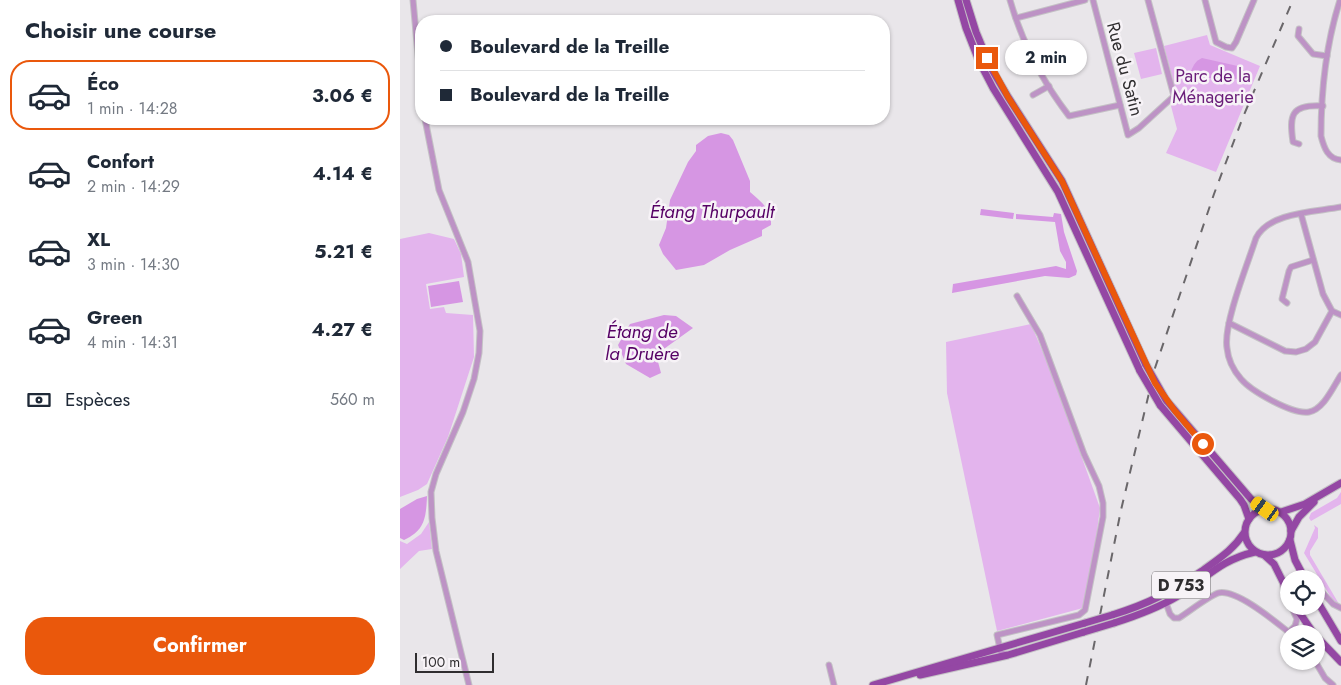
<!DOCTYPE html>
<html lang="fr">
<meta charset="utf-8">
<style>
body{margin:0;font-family:Jost,sans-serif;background:#f6f6f7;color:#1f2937;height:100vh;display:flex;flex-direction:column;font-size:19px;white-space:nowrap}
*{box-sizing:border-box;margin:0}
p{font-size:16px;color:#747a83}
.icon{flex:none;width:28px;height:28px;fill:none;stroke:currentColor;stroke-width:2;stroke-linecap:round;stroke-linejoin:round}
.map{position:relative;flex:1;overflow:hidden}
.drawer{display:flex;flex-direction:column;background:#fff;width:400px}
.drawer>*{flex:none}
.guide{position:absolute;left:15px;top:15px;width:475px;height:110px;border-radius:20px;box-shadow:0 1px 4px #0004;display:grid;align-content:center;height:110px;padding:0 25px;background:#fff}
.controls{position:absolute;left:880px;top:570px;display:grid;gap:10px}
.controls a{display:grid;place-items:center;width:45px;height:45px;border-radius:50%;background:#fff;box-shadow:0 1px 4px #0004;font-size:25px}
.scale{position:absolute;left:15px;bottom:12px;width:79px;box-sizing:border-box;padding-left:5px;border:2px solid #2f2d2f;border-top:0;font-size:14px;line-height:18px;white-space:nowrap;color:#2f2d2f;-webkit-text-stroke:4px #f7f3f7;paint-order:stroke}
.end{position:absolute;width:22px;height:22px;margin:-11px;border:6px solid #ea580c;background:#fff;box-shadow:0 0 0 2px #fff}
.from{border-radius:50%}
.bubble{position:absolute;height:35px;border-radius:18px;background:#fff;box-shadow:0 1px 4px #0004;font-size:16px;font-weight:700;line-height:35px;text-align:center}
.car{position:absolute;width:15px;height:30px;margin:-15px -8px;border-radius:6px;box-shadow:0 0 4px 1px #0007;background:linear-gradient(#f5c518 24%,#345 0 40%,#f5c518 0 76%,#345 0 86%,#f5c518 0)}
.guide b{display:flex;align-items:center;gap:18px;height:48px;font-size:19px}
.guide b+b{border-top:1px solid #e0e1e3}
.guide i{width:12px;height:12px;background:#1f2937}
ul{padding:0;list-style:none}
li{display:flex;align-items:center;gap:15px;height:70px;margin:0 10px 8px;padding:0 15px;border:2px solid transparent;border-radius:20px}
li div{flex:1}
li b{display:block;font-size:19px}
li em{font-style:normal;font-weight:700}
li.active{border-color:#ea580c}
li>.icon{width:45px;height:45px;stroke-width:1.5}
h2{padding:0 25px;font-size:22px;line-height:60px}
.pay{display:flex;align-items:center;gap:12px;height:55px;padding:0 25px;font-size:19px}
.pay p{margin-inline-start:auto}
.button{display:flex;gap:10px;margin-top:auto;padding:10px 25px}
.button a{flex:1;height:58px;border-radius:20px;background:#ea580c;color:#fff;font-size:20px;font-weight:700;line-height:58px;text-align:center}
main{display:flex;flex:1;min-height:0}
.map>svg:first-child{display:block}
</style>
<main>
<section class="drawer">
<h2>Choisir une course</h2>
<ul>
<li class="active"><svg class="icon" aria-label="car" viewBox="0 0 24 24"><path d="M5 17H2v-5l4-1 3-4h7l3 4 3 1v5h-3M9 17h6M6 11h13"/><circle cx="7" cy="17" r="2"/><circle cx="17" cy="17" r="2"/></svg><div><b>Éco</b><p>1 min · 14:28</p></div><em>3.06 €</em></li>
<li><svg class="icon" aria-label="car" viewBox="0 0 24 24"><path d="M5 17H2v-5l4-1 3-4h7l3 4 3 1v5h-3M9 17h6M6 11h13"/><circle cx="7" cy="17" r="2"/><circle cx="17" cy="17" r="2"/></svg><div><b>Confort</b><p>2 min · 14:29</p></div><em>4.14 €</em></li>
<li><svg class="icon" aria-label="car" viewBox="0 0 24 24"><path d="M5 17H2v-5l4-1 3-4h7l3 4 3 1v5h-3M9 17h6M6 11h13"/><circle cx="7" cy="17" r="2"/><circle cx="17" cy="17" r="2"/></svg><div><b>XL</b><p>3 min · 14:30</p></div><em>5.21 €</em></li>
<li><svg class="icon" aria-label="car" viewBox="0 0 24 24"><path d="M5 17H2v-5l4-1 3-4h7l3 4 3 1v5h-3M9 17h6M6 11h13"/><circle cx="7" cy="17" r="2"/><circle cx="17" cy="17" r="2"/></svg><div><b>Green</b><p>4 min · 14:31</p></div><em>4.27 €</em></li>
</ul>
<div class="pay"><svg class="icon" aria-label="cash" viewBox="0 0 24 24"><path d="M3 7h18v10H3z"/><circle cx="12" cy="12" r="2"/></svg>Espèces<p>560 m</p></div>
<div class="button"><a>Confirmer</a></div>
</section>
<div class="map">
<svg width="941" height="685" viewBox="0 0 941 685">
<rect width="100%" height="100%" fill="#e9e6ea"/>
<g fill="#e3b4ed">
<path d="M 807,35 L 810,45 L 860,66 L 816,172 L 766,153 L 777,129 L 771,106 L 778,99 L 764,46 Z"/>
<path d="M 756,48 L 762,74 L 741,79 L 734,53 Z"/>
<path d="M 29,233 L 54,239 L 61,254 L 64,277 L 26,284 L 30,309 L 44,307 L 46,313 L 73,315 L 74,357 L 48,437 L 27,484 L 18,490 L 0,497 L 0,239 Z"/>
<path d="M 631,324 L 650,369 L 700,508 L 695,547 L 683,608 L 597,631 L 547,393 L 546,342 Z"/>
<path d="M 941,492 L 941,504 L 911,521 L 909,518 L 911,513 L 937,498 Z"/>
<path d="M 29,522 L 32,549 L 19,551 L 0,569 L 0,541 L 7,544 L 21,534 Z"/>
<path d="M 914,525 L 918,528 L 918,538 L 910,551 L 910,555 L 939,604 L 935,604 L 904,553 L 915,528 Z"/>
</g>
<g fill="#d696e3">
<path d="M 802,58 L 842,67 L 844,71 L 840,79 L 810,78 L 793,75 L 791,71 C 794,64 796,61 802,58 Z"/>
<path d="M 321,133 L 329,135 L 333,140 L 350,181 L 350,192 C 361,202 372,209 371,225 L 362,230 L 362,236 L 330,250 L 304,265 L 276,270 L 263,254 L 259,245 L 266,228 L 270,200 L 288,162 L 296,151 L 296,145 L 308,136 Z"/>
<path d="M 581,209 L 614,213 L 613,219 L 580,215 Z"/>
<path d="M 654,213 L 661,214 L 664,232 L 677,271 L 676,275 L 669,278 L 645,276 L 552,293 L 553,284 L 656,266 L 666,269 L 666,262 L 660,251 L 655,222 L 616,219 L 616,214 L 653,217 Z"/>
<path d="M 59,281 L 63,302 L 31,307 L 28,286 Z"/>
<path d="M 264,315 L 276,316 L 293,328 L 261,351 L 257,358 L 261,373 L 250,378 L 226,364 L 218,345 L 230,324 Z"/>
<path d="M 27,496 C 26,518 25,530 4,540 L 0,538 L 0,509 L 17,499 Z"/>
</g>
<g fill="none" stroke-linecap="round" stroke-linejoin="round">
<g stroke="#c4c1c5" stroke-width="7">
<g id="minor">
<path d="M 13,0 L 21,88"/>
<path d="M 610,0 C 622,42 642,81 669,116 L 720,105"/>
<path d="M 693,0 L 728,135 L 739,128 L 774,96 L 748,0"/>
<path d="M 805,0 L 816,42 L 826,47 L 832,48 L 836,42 L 854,0"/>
<path d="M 940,0 C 926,44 921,90 921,136 C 924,148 928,159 941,160"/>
<path d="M 616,18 L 685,0"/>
<path d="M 899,29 L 898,36 L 913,54 L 927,56"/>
<path d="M 633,95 L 649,86"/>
<path d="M 25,119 L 39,190 L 68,262 L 80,331 L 79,353 L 74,379 L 63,412 L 36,474 L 31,492 L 32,518 L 36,551 L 69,685"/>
<path d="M 899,144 L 893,142 C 889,115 891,104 923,106"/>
<path d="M 941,207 C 915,212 869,212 856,238 C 848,263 823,324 827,348 C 828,359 834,371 841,379 C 851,391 893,415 909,412 C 924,409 933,387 941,375"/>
<path d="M 901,214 L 923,294 L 932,311 L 941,315"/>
<path d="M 887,303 L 882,299 L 889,271 L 891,267 L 913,260"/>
<path d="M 829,323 L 885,351 L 896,352 L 906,349 L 915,342 L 932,311"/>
<path d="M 883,586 L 884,594 L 889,603"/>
<path d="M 922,592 L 933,604 L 941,608"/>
<path d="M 766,603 L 770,614 L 774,618 L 779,618 C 790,611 806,598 818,593 C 836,588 877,623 891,634"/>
<path d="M 889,632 L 895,626 L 897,619 L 891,606"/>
<path d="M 608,655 L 601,653 L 597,635 L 679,615 L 685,610 L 703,517 L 703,503 L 699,486 L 684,454 L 640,335 L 617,296"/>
<path d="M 915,661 L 925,678 L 933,685"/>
<path d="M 429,665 L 434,685"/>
</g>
</g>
<g stroke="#c4c1c5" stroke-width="9">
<g id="major">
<path d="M 558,0 L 566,28 L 579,61 L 593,88 L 658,192 L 740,371"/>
<path d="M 566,0 L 576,32 L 591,68 L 608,97 L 662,181 L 746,365"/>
<path d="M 766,400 L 851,499 L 865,509"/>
<path d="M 760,405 L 840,499 L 844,505 L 849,519"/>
<circle cx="868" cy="532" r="23"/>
<path d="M 881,512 L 905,504 L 941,483"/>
<path d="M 891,531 L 899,517 L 914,502"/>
<path d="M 890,540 L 895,560 L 905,579"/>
<path d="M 864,555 L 874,564 L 889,594"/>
<path d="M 916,599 L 941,641"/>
<path d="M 895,606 L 914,634"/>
<path d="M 712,615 C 748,604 771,592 802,571 C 818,559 833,550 844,533"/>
<path d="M 714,623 C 736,616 758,608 778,596 C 807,578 820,560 855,552"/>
<path d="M 916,636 L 941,662"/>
<path d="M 520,675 L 608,655 L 684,632"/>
<path d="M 473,685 L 685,623"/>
</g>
</g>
<use href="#minor" stroke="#bd93c5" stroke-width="5"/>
<use href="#major" stroke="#9447a4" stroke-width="7"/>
<path stroke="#6a676a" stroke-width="2" stroke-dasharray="9 9" stroke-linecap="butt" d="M 686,685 L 721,510 L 755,368 L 814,194 L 843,117 L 893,0"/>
<g stroke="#c4c1c5" stroke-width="9" stroke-linecap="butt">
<g id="major-bridge">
<path d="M 746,365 L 766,400"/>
<path d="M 740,371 L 760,405"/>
<path d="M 685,623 L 712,615"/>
<path d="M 684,632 L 714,623"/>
</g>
</g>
<use href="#major-bridge" stroke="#9447a4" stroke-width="7"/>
</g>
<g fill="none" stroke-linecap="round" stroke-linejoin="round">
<path stroke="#ea580c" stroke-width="6" d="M 587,58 L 608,97 L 662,181 L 755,383 L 775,411 L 803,444"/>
</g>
<g text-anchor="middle" stroke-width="5" stroke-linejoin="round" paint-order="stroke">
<rect fill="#f7f3f7" stroke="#6b686b" stroke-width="1" x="752" y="571.5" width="58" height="27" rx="4"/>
<g font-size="16" font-weight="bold" fill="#2f2d2f">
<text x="781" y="591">D 753</text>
</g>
<g font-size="18" fill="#2f2d2f" stroke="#f7f3f7">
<text transform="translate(725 69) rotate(75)" y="6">Rue du Satin</text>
</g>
<g font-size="18" fill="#6a1d79" stroke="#f7f3f7">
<text x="813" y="82">Parc de la<tspan x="813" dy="21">Ménagerie</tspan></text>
</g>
<g font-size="19" font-style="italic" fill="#560065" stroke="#f7f3f7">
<text x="312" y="218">Étang Thurpault</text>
<text x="242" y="338">Étang de<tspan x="242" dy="22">la Druère</tspan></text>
</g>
</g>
</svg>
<div class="controls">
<a><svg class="icon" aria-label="locate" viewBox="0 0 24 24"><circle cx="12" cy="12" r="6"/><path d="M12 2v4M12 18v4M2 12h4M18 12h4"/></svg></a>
<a><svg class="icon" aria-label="layers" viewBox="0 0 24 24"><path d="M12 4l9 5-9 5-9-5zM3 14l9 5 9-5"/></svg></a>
</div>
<div class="scale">100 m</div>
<i class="end from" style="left:803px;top:444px"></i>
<i class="end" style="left:587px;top:58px"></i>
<div class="bubble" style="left:605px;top:40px;width:82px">2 min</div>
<i class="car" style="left:865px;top:509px;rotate:305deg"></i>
<div class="guide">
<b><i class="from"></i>Boulevard de la Treille</b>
<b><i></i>Boulevard de la Treille</b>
</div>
</div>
</main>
